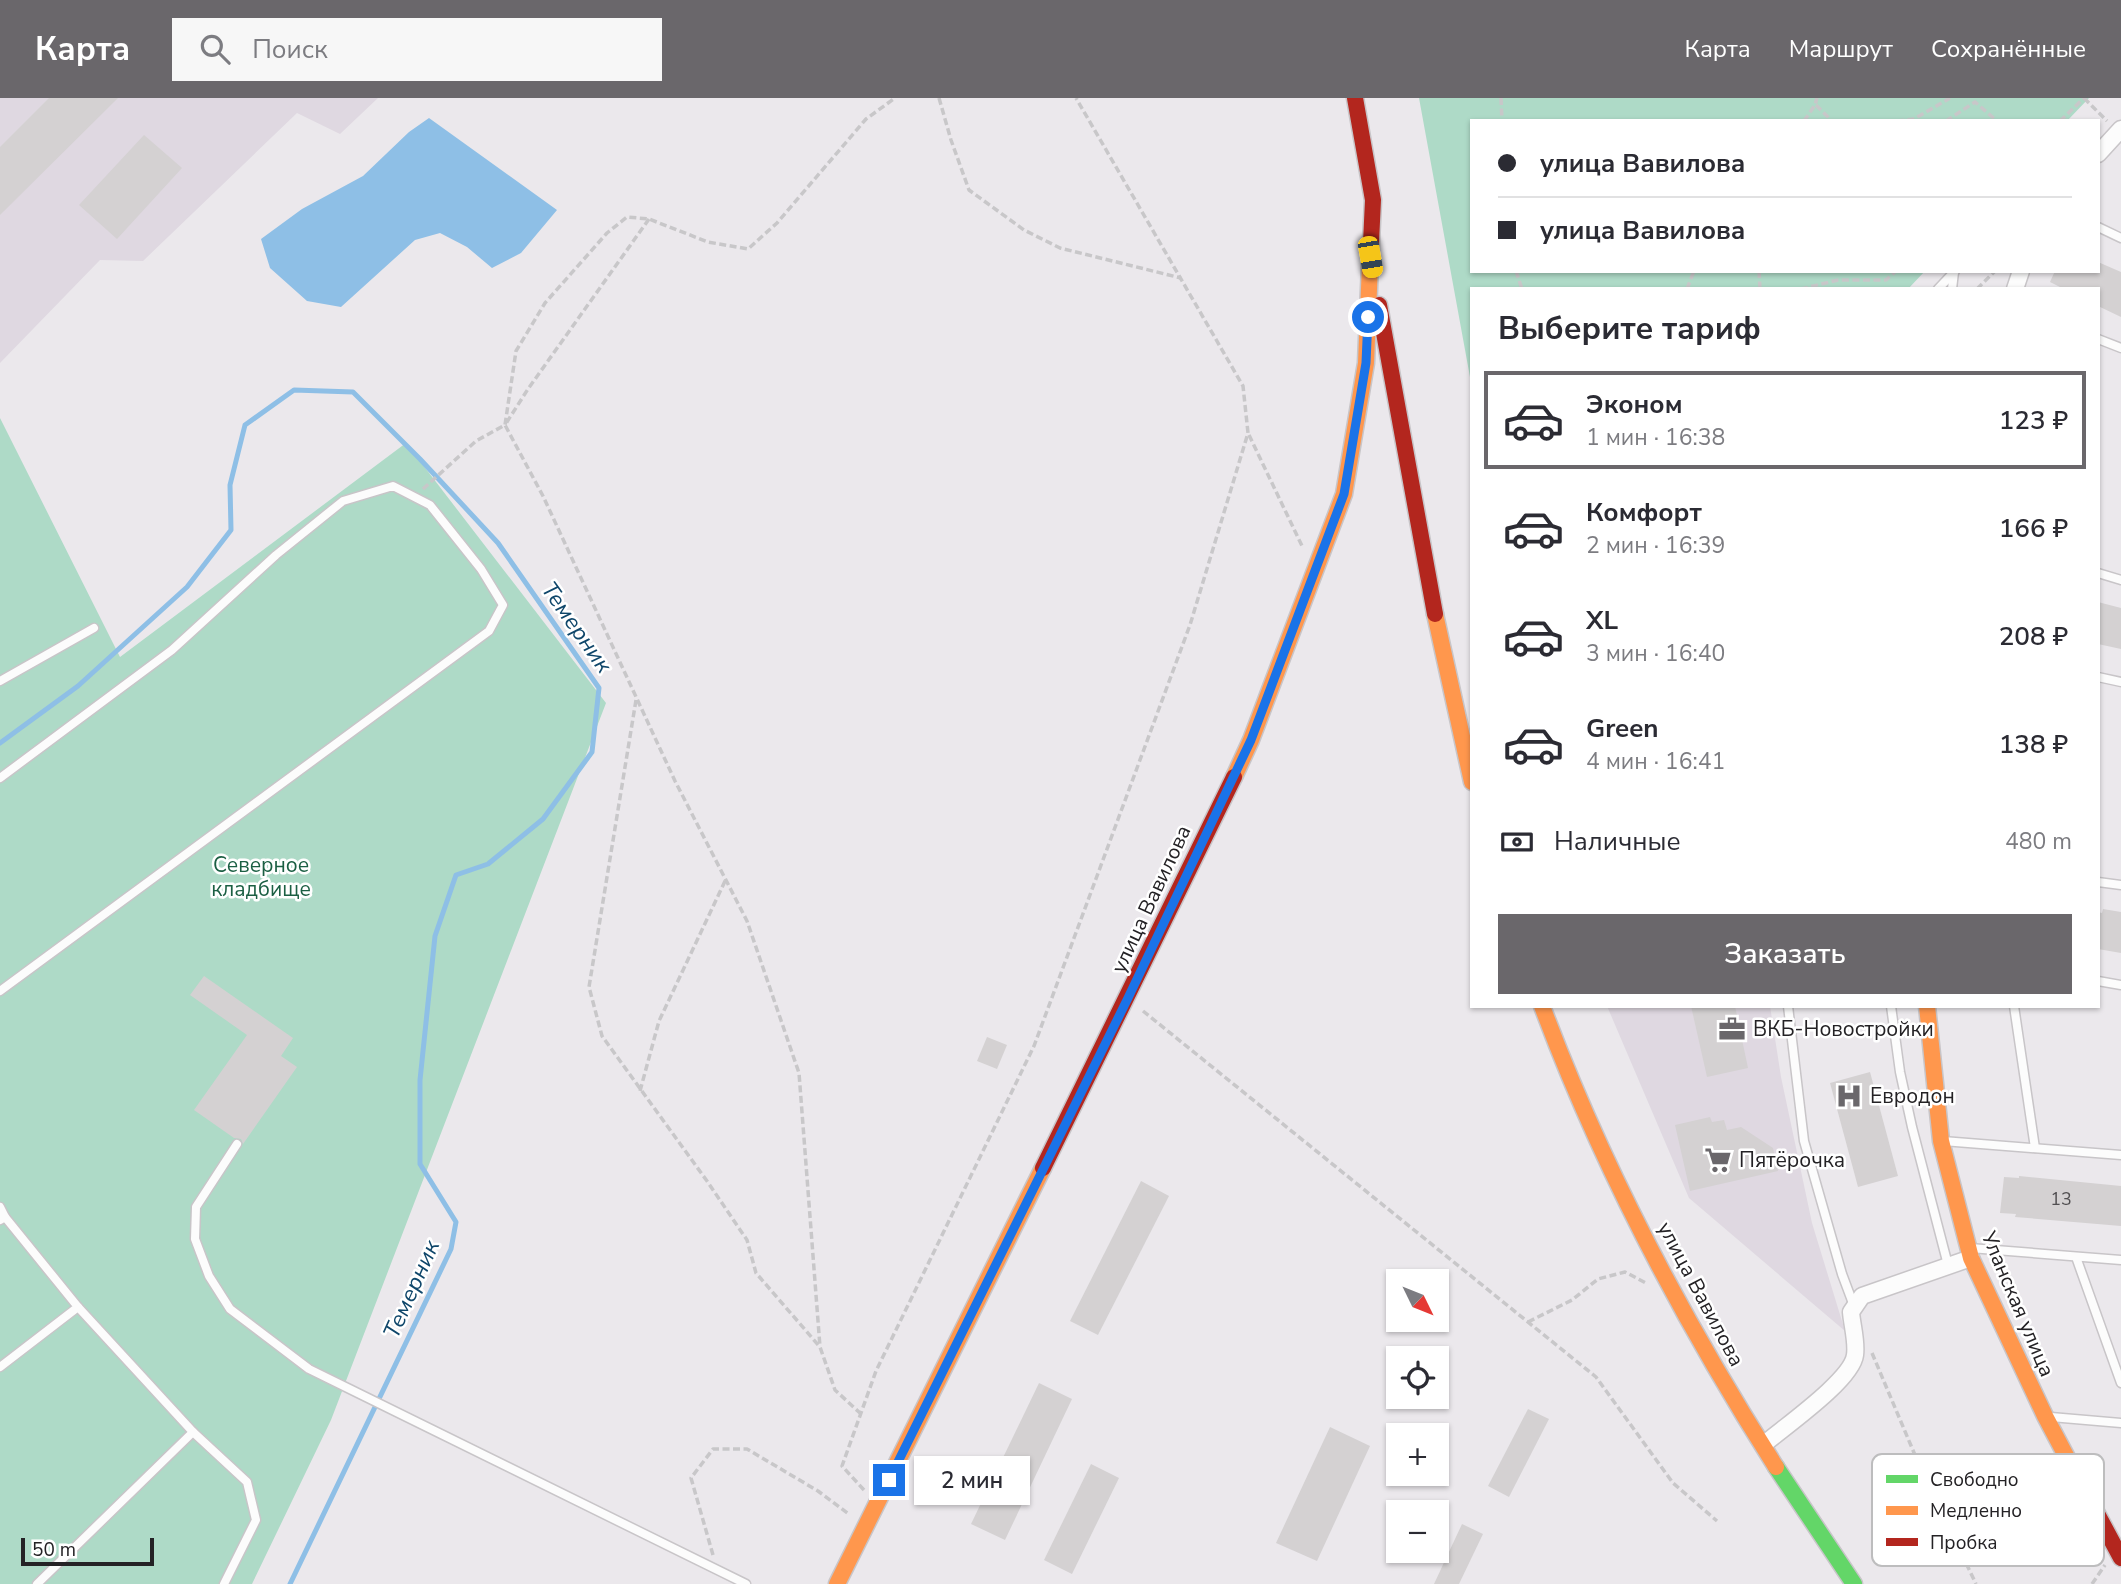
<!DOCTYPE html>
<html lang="ru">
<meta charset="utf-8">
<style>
body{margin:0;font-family:"Nunito Sans",sans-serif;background:#f7f7f7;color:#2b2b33;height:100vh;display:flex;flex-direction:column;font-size:26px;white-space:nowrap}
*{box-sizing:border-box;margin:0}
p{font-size:23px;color:#7c7c81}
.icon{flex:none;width:38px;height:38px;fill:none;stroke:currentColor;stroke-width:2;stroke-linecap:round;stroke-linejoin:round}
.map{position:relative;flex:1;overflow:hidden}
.panel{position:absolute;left:1470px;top:189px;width:630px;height:721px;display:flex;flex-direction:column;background:#fff;border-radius:0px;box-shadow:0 2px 5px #0004}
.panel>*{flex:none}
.hud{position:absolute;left:1470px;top:21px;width:630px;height:154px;border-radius:0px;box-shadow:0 2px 5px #0004;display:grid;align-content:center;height:154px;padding:0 28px;background:#fff}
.needle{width:46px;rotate:133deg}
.controls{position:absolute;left:1386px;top:1171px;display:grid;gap:14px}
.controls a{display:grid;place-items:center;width:63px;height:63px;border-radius:0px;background:#fff;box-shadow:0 2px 5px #0004;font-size:35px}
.scale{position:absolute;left:21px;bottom:18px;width:133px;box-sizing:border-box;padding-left:7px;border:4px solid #242225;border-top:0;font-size:19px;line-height:24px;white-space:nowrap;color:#242225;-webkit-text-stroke:5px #fff;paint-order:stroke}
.end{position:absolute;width:32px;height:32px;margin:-16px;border:9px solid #1a73e8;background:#fff;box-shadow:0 0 0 4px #fff}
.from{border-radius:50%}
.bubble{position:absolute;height:49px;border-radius:0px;background:#fff;box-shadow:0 2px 5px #0004;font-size:23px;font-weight:600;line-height:49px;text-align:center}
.car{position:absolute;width:21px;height:42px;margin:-21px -10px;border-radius:9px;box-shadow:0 0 5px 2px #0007;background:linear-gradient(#f5c518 24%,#345 0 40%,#f5c518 0 76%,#345 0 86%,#f5c518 0)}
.hud b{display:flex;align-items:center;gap:24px;height:66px;font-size:26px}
.hud b+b{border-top:2px solid #e1e1e2}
.hud i{width:18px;height:18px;background:#2b2b33}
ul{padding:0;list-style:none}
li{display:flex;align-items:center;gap:21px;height:98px;margin:0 14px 10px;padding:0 14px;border:4px solid transparent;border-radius:0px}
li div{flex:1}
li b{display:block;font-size:26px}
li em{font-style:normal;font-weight:600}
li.selected{border-color:#6a676b}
li>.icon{width:63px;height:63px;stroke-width:1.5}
h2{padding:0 28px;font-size:32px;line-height:84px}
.pay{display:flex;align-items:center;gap:18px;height:77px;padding:0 28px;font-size:26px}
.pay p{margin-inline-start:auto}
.primary-button{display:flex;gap:14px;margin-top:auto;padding:14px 28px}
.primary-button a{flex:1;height:80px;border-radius:0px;background:#6a676b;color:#fff;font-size:28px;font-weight:600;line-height:80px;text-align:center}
header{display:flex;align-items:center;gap:42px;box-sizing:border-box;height:98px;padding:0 35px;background:#6a676b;color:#fff}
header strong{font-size:33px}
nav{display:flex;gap:38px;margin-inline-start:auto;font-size:24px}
.search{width:490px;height:63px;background:#f7f7f7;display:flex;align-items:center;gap:18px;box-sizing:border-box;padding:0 24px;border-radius:0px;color:#7c7c81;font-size:26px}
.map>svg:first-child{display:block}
</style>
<header>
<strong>Карта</strong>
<div class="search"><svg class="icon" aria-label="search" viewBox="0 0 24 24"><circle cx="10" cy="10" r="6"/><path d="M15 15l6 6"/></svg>Поиск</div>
<nav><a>Карта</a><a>Маршрут</a><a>Сохранённые</a></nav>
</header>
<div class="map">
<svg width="2121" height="1486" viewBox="0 0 2121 1486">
<rect width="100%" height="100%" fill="#ebe8ec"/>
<g fill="#dfd8e1">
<path d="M 0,0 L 378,0 L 340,36 L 297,15 L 143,163 L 100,162 L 0,265 Z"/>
<path d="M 1607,908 L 1770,908 L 1781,979 L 1812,1125 L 1845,1233 L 1689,1100 Z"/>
</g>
<g fill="#aedac7">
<path d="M 1419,0 L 2089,0 L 2067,23 L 1472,23 L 1472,173 L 1925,173 L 1908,191 L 1472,191 L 1472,290 Z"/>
<path d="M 0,320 L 120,559 L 406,345 L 606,605 L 331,1322 L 252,1486 L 0,1486 Z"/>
</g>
<path fill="#8ebfe6" d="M 429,20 L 557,112 L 521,155 L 492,170 L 467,149 L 440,135 L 415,142 L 341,209 L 307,203 L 270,170 L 261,141 L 302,111 L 363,78 L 409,34 Z"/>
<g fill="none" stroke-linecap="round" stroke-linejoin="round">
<path stroke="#8ebfe6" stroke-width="5" d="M 0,645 L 78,588 L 187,489 L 231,432 L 230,387 L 245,327 L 294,292 L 353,294 L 420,361 L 498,445 L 599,590 L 592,654 L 543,721 L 488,766 L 456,777 L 435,838 L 420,982 L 420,1066 L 456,1124 L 451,1151 L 290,1486"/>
</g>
<g fill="#d4d1d2">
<path d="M 49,0 L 118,0 L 0,117 L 0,49 Z"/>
<path d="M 144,37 L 182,70 L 117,141 L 79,107 Z"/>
<path d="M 2098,164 L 2121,174 L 2121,219 L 2098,208 L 2098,191 L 2064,191 L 2050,184 L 2055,173 L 2098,173 Z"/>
<path d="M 2098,504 L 2121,510 L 2121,551 L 2098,546 Z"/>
<path d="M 2103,811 L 2121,814 L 2121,855 L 2098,851 L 2098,814 L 2102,815 Z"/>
<path d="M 204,878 L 293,940 L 281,958 L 297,969 L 243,1046 L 241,1041 L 234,1040 L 194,1012 L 247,937 L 190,897 Z"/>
<path d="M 1691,908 L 1735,908 L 1748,970 L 1707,979 Z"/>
<path d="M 987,939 L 1007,947 L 997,971 L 977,963 Z"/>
<path d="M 1870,974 L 1898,1078 L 1858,1089 L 1830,985 Z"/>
<path d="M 1710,1019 L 1712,1024 L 1724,1022 L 1727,1032 L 1741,1029 L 1773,1050 L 1778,1073 L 1690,1093 L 1675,1027 Z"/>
<path d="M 2019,1078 L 2121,1088 L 2121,1128 L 2015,1119 L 2016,1116 L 2000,1115 L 2004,1079 L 2019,1080 Z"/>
<path d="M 1141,1083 L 1169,1098 L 1098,1237 L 1070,1223 Z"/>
<path d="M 1039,1285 L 1072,1301 L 1005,1442 L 971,1426 Z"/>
<path d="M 1528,1311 L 1549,1321 L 1509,1399 L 1488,1388 Z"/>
<path d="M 1330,1329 L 1370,1348 L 1317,1463 L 1276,1445 Z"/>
<path d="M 1091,1366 L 1119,1380 L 1072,1476 L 1044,1462 Z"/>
<path d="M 1462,1426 L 1483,1436 L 1459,1486 L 1434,1486 Z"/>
</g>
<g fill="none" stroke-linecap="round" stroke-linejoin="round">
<g stroke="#c8c5c8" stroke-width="11">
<g id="lane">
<path d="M 2098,129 L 2121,140"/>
<path d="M 1938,191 L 1955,173"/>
<path d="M 1952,191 L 1954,174"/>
<path d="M 2098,241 L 2121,250"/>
<path d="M 2098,475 L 2121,482"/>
<path d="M 2098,579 L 2121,584"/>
<path d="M 0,583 L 94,530"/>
<path d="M 0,680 L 172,552 L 276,457 L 343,403 L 393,388 L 430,407 L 481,471 L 503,507 L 489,533 L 0,893"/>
<path d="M 2098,784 L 2121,787"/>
<path d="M 2098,883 L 2121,887"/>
<path d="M 1788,908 L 1804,1043 L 1842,1176 L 1854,1208"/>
<path d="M 1891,908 L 1900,974 L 1912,1029 L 1948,1167"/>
<path d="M 2014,908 L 2035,1050"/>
<path d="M 1943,1043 L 2121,1057"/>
<path d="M 237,1046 L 196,1109 L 195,1141 L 209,1178 L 230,1211 L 309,1271 L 746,1486"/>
<path d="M 0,1109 L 5,1119"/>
<path d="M 0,1122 L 5,1119 L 78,1209 L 0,1269"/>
<path d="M 1970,1150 L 2121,1162"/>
<path d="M 2076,1159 L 2121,1285"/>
<path d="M 2051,1319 L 2121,1325"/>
<path d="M 193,1334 L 247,1384 L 256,1422 L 224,1486"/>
<path d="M 37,1486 L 193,1334 L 78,1209"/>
</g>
</g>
<g stroke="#c8c5c8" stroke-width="19">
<g id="street">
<path d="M 2098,56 L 2121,31"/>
<path d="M 2015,191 L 2021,173"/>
<path d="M 1763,1347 C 1784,1329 1852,1282 1855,1257 C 1857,1244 1852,1227 1851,1214 L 1862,1198 L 1971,1160"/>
</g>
</g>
<g stroke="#c8c5c8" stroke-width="19">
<path id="fast" d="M 1776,1369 L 1854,1486"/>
</g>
<g stroke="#c8c5c8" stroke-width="19">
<g id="slow">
<path d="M 1435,516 L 1472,684"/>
<path d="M 1234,679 L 1251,642 L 1344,396 L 1366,265 L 1370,166"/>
<path d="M 1542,908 C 1602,1069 1684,1224 1776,1369"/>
<path d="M 1927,908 L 1941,1043 L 1971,1160 L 2045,1318 L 2073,1371"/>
<path d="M 837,1486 L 1043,1070"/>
</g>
</g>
<g stroke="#c8c5c8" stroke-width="19">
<g id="jam">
<path d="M 1355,0 L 1373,102 L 1370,166"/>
<path d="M 1379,207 L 1435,516"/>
<path d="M 1043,1070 L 1234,679"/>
<path d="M 2073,1371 L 2121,1460"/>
</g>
</g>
<g stroke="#c8c7c9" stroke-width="3.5" stroke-dasharray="7 3.5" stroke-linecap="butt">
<path d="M 939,0 L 951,42 L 969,92 L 1024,132 L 1060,150 L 1181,180"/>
<path d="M 1501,0 L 1502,23"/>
<path d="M 2084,0 L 2107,23"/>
<path d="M 1816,7 L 1832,23"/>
<path d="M 1804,23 L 1815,7 L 1817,0"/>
<path d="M 1897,23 L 1914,21 L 1950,0"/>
<path d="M 1946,23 L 1975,4 L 1997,23"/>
<path d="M 2060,23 L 2084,0"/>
<path d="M 649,121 L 528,291 L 505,327 L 543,398 L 675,683 L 747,823 L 799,975 L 820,1249"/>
<path d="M 1516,173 L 1522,191"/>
<path d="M 1759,173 L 1760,191"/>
<path d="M 1687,191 L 1694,173"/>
<path d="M 1801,191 L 1838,182 L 1886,182 L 1896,173"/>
<path d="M 1977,191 L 1995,173"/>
<path d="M 1249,337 L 1303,450"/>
<path d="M 423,391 L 476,343 L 505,327 L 516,253 L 545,205 L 607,135 L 627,119 L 649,121 L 708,144 L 748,151 L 777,125 L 866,21 L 895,0"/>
<path d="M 636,602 L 589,889 L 602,938 L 707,1083 L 747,1142 L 756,1175 L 820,1249 L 835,1292 L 860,1315"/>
<path d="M 1143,913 L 1596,1279 L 1673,1385 L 1717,1423"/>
<path d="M 640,993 L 659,923 L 726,781"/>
<path d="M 1528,1224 L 1572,1202 L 1598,1181 L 1625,1174 L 1646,1185"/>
<path d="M 1872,1255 L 1920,1369 L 1976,1486"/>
<path d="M 864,1392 L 842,1368 L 876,1273 L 1034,948 L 1190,527 L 1248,335 L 1243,288 L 1076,0"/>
<path d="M 713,1457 L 691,1380 L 713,1351 L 747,1351 L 818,1393 L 850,1417"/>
<path d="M 2092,1486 L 2105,1467"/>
</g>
<use href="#lane" stroke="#fcfcfc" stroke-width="8"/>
<use href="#street" stroke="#fcfcfc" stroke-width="16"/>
<use href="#fast" stroke="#63d668" stroke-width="16"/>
<use href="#slow" stroke="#ff974d" stroke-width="16"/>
<use href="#jam" stroke="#b3261e" stroke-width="16"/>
</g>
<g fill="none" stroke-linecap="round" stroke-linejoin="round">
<path stroke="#1a73e8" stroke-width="9" d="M 889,1382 L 1128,900 L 1251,642 L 1344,396 L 1366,265 L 1368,219"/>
</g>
<defs>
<g id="office-bare" transform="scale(2.1)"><path d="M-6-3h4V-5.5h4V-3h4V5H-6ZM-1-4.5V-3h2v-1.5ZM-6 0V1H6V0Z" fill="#6a676b" stroke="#fff" stroke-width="2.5" paint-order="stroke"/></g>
<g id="hospital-bare" transform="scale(2.1)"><path d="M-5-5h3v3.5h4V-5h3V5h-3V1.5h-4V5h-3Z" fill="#6a676b" stroke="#fff" stroke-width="2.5" paint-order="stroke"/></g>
<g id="supermarket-bare" transform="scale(2.1)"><path d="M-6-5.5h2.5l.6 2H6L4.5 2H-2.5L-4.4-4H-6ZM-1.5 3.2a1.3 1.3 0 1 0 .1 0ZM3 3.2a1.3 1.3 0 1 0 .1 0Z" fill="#6a676b" stroke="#fff" stroke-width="2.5" paint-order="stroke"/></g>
</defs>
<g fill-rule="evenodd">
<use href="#office-bare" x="1732" y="931"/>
<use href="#hospital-bare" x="1849" y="998"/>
<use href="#supermarket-bare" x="1718" y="1062"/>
</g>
<g text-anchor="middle" stroke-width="5" stroke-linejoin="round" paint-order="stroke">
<g font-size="18" fill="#514f51">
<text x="2061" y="1107">13</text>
</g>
<g font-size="21" fill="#1b5f43" stroke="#fff">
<text x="261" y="774">Северное<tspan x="261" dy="24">кладбище</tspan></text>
</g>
<g font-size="21" fill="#242225" stroke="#fff">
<text transform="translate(1151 801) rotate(-65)" y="7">улица Вавилова</text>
<text transform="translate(1701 1196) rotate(62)" y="7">улица Вавилова</text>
<text transform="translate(2018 1206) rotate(67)" y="7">Уланская улица</text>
</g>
<g font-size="21" fill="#242225" stroke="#fff" text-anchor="start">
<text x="1753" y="938">ВКБ-Новостройки</text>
<text x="1870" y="1005">Евродон</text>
<text x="1739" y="1069">Пятёрочка</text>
</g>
<g font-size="23" font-style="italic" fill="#0f466a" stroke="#fff">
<text transform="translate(577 529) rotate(55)" y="8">Темерник</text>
<text transform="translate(411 1191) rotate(-66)" y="8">Темерник</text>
</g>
</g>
<rect x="1872" y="1356" width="232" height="112" rx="10" fill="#fff" stroke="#bdbdbe" stroke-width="2"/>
<rect x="1886" y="1377" width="32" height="8" fill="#63d668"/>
<rect x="1886" y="1408" width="32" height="9" fill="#ff974d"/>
<rect x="1886" y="1440" width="32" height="8" fill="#b3261e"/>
<g font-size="19" fill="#242225">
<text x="1930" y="1388">Свободно</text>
<text x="1930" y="1419">Медленно</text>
<text x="1930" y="1451">Пробка</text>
</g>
</svg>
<div class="controls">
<a><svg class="needle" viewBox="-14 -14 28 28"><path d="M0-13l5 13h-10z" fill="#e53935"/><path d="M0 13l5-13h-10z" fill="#7c7c81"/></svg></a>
<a><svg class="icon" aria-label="locate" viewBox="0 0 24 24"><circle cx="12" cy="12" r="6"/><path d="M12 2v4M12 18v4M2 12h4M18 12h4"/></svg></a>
<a>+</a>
<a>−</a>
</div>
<div class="scale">50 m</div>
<i class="end from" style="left:1368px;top:219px"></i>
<i class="end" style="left:889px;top:1382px"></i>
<div class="bubble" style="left:914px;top:1358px;width:116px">2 мин</div>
<i class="car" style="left:1370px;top:159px;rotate:170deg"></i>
<div class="hud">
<b><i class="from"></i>улица Вавилова</b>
<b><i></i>улица Вавилова</b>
</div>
<section class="panel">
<h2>Выберите тариф</h2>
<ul>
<li class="selected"><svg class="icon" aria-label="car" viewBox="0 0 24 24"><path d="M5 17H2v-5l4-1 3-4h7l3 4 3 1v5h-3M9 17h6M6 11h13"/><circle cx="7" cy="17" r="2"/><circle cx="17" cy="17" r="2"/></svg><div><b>Эконом</b><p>1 мин · 16:38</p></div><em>123 ₽</em></li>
<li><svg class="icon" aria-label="car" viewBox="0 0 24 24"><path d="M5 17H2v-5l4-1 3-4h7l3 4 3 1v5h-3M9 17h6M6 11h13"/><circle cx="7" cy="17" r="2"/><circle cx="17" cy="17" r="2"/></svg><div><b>Комфорт</b><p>2 мин · 16:39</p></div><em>166 ₽</em></li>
<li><svg class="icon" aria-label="car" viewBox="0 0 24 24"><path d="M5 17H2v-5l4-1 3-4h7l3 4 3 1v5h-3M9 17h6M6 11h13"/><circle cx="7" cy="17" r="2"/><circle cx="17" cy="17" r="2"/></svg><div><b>XL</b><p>3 мин · 16:40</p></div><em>208 ₽</em></li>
<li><svg class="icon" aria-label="car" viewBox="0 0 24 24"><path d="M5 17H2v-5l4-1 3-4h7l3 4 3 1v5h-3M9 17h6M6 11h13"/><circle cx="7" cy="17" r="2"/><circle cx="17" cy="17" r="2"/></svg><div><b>Green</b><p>4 мин · 16:41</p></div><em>138 ₽</em></li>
</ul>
<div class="pay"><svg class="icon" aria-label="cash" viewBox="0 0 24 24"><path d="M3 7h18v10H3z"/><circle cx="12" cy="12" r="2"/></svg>Наличные<p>480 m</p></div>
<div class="primary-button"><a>Заказать</a></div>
</section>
</div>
